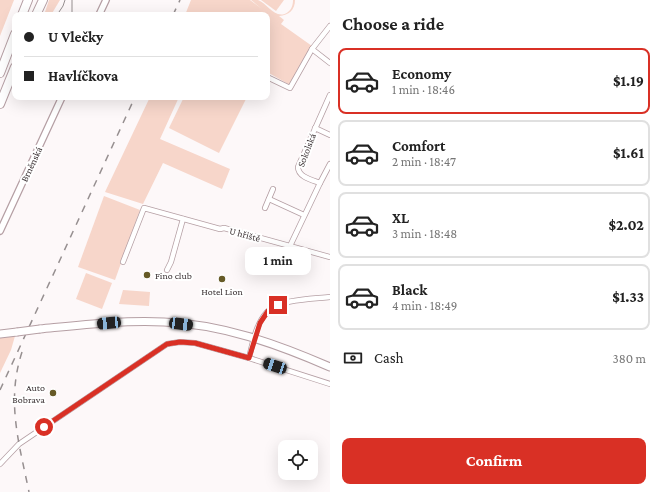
<!DOCTYPE html>
<meta charset="utf-8">
<style>
body{margin:0;font-family:"Crimson Pro",serif;background:#f6f6f6;color:#222;height:100vh;display:flex;flex-direction:column;font-size:15px;white-space:nowrap}
*{box-sizing:border-box;margin:0}
p{font-size:13px;color:#767676}
.icon{flex:none;width:22px;height:22px;fill:none;stroke:currentColor;stroke-width:2;stroke-linecap:round;stroke-linejoin:round}
.map{position:relative;flex:1;overflow:hidden}
.sheet{display:flex;flex-direction:column;background:#fff;width:328px}
.sheet>*{flex:none}
.guide{position:absolute;left:12px;top:12px;width:258px;height:88px;border-radius:8px;box-shadow:0 4px 16px #0002;display:grid;align-content:center;height:88px;padding:0 12px;background:#fff}
.buttons{position:absolute;left:278px;top:440px;display:grid;gap:8px}
.buttons a{display:grid;place-items:center;width:40px;height:40px;border-radius:8px;background:#fff;box-shadow:0 4px 16px #0002;font-size:20px}
.end{position:absolute;width:18px;height:18px;margin:-9px;border:5px solid #d93025;background:#fff;box-shadow:0 0 0 2px #fff}
.from{border-radius:50%}
.bubble{position:absolute;height:28px;border-radius:8px;background:#fff;box-shadow:0 4px 16px #0002;font-size:13px;font-weight:700;line-height:28px;text-align:center}
.car{position:absolute;width:12px;height:24px;margin:-12px -6px;border-radius:5px;box-shadow:0 0 3px 1px #0007;background:linear-gradient(#222 24%,#8ab4d8 0 40%,#222 0 76%,#8ab4d8 0 86%,#222 0)}
.guide b{display:flex;align-items:center;gap:14px;height:38px;font-size:15px}
.guide b+b{border-top:1px solid #e0e0e0}
.guide i{width:10px;height:10px;background:#222}
ul{padding:0;list-style:none}
li{display:flex;align-items:center;gap:12px;height:66px;margin:0 8px 6px;padding:0 4px;border:2px solid #e0e0e0;border-radius:8px}
li div{flex:1}
li b{display:block;font-size:15px}
li em{font-style:normal;font-weight:700}
li.active{border-color:#d93025}
li>.icon{width:36px;height:36px;stroke-width:1.5}
h2{padding:0 12px;font-size:18px;line-height:48px}
.pay{display:flex;align-items:center;gap:10px;height:44px;padding:0 12px;font-size:15px}
.pay p{margin-inline-start:auto}
.button{display:flex;gap:8px;margin-top:auto;padding:8px 12px}
.button a{flex:1;height:46px;border-radius:8px;background:#d93025;color:#fff;font-size:16px;font-weight:700;line-height:46px;text-align:center}
main{display:flex;flex:1;min-height:0}
.map>svg:first-child{display:block}
</style>
<main>
<div class="map">
<svg width="330" height="492" viewBox="0 0 330 492">
<rect width="100%" height="100%" fill="#fdf8f9"/>
<g fill="#f7d6ca">
<path d="M 0,0 L 14,0 L 0,36 Z"/>
<path d="M 49,0 L 60,0 L 51,15 L 44,15 Z"/>
<path d="M 191,0 L 250,0 L 262,9 L 251,0 C 253,0 256,0 258,0 C 268,4 276,21 288,12 C 292,9 293,4 293,0 L 295,0 C 295,10 289,15 279,16 L 284,20 L 281,24 L 312,46 L 290,85 L 267,72 L 267,15 L 185,15 Z"/>
<path d="M 261,0 L 284,0 L 276,11 Z"/>
<path d="M 150,97 L 179,97 L 160,139 L 230,169 L 222,189 L 163,163 L 143,204 L 105,192 Z"/>
<path d="M 184,97 L 247,97 L 219,153 L 169,128 Z"/>
<path d="M 104,196 L 140,210 L 115,280 L 78,267 Z"/>
<path d="M 86,273 L 112,283 L 102,309 L 76,299 Z"/>
<path d="M 123,290 L 150,292 L 149,306 L 119,304 Z"/>
<path d="M 15,336 L 11,350 L 0,373 L 0,338 Z"/>
</g>
<g fill="none" stroke-linecap="round" stroke-linejoin="round">
<g stroke="#b59fa4" stroke-width="6">
<g id="minor">
<path d="M 312,49 L 330,63"/>
<path d="M 267,77 L 290,88 L 312,49 L 330,26"/>
<path d="M 315,128 L 330,135"/>
<path d="M 320,183 L 330,164"/>
<path d="M 269,199 L 304,215"/>
<path d="M 265,208 L 273,189"/>
<path d="M 290,246 L 320,183 C 312,180 298,177 298,167 L 330,95"/>
<path d="M 123,262 L 144,208 L 220,229 L 224,228 L 330,257"/>
<path d="M 167,270 L 171,262 L 183,219"/>
<path d="M 249,358 C 253,342 256,324 267,312 C 279,299 313,299 330,297"/>
<path d="M 0,464 L 19,444 L 167,344 L 180,342 L 195,343 L 249,358 L 330,384"/>
</g>
</g>
<g stroke="#b59fa4" stroke-width="8">
<g id="tertiary">
<path d="M 99,15 L 106,0"/>
<path d="M 0,231 L 62,97"/>
</g>
</g>
<g stroke="#b59fa4" stroke-width="9">
<g id="secondary">
<path d="M 40,329 C 81,325 123,320 164,322 C 222,324 277,344 330,367"/>
<path d="M 0,334 L 17,332"/>
</g>
</g>
<g stroke="#b59fa4" stroke-width="10">
<g id="trunk">
<path d="M 22,15 L 28,0"/>
<path d="M 36,15 L 43,0"/>
<path d="M 0,73 L 15,34"/>
<path d="M 0,104 L 15,67"/>
</g>
</g>
<use href="#minor" stroke="#fff" stroke-width="4.5"/>
<use href="#tertiary" stroke="#fff" stroke-width="5.5"/>
<use href="#secondary" stroke="#fff" stroke-width="7"/>
<use href="#trunk" stroke="#fff" stroke-width="8"/>
<g stroke="#968f90" stroke-width="1">
<path d="M 72,0 L 72,15"/>
<path d="M 57,15 L 63,6 L 65,0"/>
</g>
<g stroke="#968f90" stroke-width="1.5" stroke-dasharray="7 7" stroke-linecap="butt">
<path d="M 173,15 L 180,0"/>
<path d="M 22,352 C 6,401 19,443 29,492"/>
<path d="M 0,390 L 135,97"/>
</g>
<g stroke="#b59fa4" stroke-width="9" stroke-linecap="butt">
<path id="secondary-bridge" d="M 17,332 L 40,329"/>
</g>
<use href="#secondary-bridge" stroke="#fff" stroke-width="7"/>
</g>
<g fill="none" stroke-linecap="round" stroke-linejoin="round">
<path stroke="#d93025" stroke-width="5" d="M 44,427 L 167,344 L 180,342 L 195,343 L 249,358 L 260,323 L 268,311 L 278,305"/>
</g>
<g fill="#665a27" stroke="#fff" stroke-width="1.5">
<circle cx="147" cy="275" r="4"/>
<circle cx="222" cy="279" r="4"/>
<circle cx="53" cy="393" r="4"/>
</g>
<g text-anchor="middle" stroke-width="4" stroke-linejoin="round" paint-order="stroke">
<g font-size="10" fill="#3b3234" stroke="#fff">
<text transform="translate(306 150) rotate(-69)" y="4">Sokolská</text>
<text transform="translate(31 164) rotate(-65)" y="4">Brněnská</text>
<text transform="translate(245 234) rotate(15)" y="4">U hřiště</text>
</g>
<g font-size="10" fill="#3b3234" stroke="#fff" text-anchor="start">
<text x="155" y="279">Fino club</text>
<text x="222" y="295" text-anchor="middle">Hotel Lion</text>
<text x="45" y="391" text-anchor="end">Auto<tspan x="45" dy="12">Bobrava</tspan></text>
</g>
</g>
</svg>
<div class="buttons">
<a><svg class="icon" aria-label="locate" viewBox="0 0 24 24"><circle cx="12" cy="12" r="6"/><path d="M12 2v4M12 18v4M2 12h4M18 12h4"/></svg></a>
</div>
<i class="end from" style="left:44px;top:427px"></i>
<i class="end" style="left:278px;top:305px"></i>
<div class="bubble" style="left:245px;top:247px;width:66px">1 min</div>
<i class="car" style="left:109px;top:323px;rotate:265deg"></i>
<i class="car" style="left:181px;top:324px;rotate:97deg"></i>
<i class="car" style="left:275px;top:366px;rotate:288deg"></i>
<div class="guide">
<b><i class="from"></i>U Vlečky</b>
<b><i></i>Havlíčkova</b>
</div>
</div>
<section class="sheet">
<h2>Choose a ride</h2>
<ul>
<li class="active"><svg class="icon" aria-label="car" viewBox="0 0 24 24"><path d="M5 17H2v-5l4-1 3-4h7l3 4 3 1v5h-3M9 17h6M6 11h13"/><circle cx="7" cy="17" r="2"/><circle cx="17" cy="17" r="2"/></svg><div><b>Economy</b><p>1 min · 18:46</p></div><em>$1.19</em></li>
<li><svg class="icon" aria-label="car" viewBox="0 0 24 24"><path d="M5 17H2v-5l4-1 3-4h7l3 4 3 1v5h-3M9 17h6M6 11h13"/><circle cx="7" cy="17" r="2"/><circle cx="17" cy="17" r="2"/></svg><div><b>Comfort</b><p>2 min · 18:47</p></div><em>$1.61</em></li>
<li><svg class="icon" aria-label="car" viewBox="0 0 24 24"><path d="M5 17H2v-5l4-1 3-4h7l3 4 3 1v5h-3M9 17h6M6 11h13"/><circle cx="7" cy="17" r="2"/><circle cx="17" cy="17" r="2"/></svg><div><b>XL</b><p>3 min · 18:48</p></div><em>$2.02</em></li>
<li><svg class="icon" aria-label="car" viewBox="0 0 24 24"><path d="M5 17H2v-5l4-1 3-4h7l3 4 3 1v5h-3M9 17h6M6 11h13"/><circle cx="7" cy="17" r="2"/><circle cx="17" cy="17" r="2"/></svg><div><b>Black</b><p>4 min · 18:49</p></div><em>$1.33</em></li>
</ul>
<div class="pay"><svg class="icon" aria-label="cash" viewBox="0 0 24 24"><path d="M3 7h18v10H3z"/><circle cx="12" cy="12" r="2"/></svg>Cash<p>380 m</p></div>
<div class="button"><a>Confirm</a></div>
</section>
</main>
